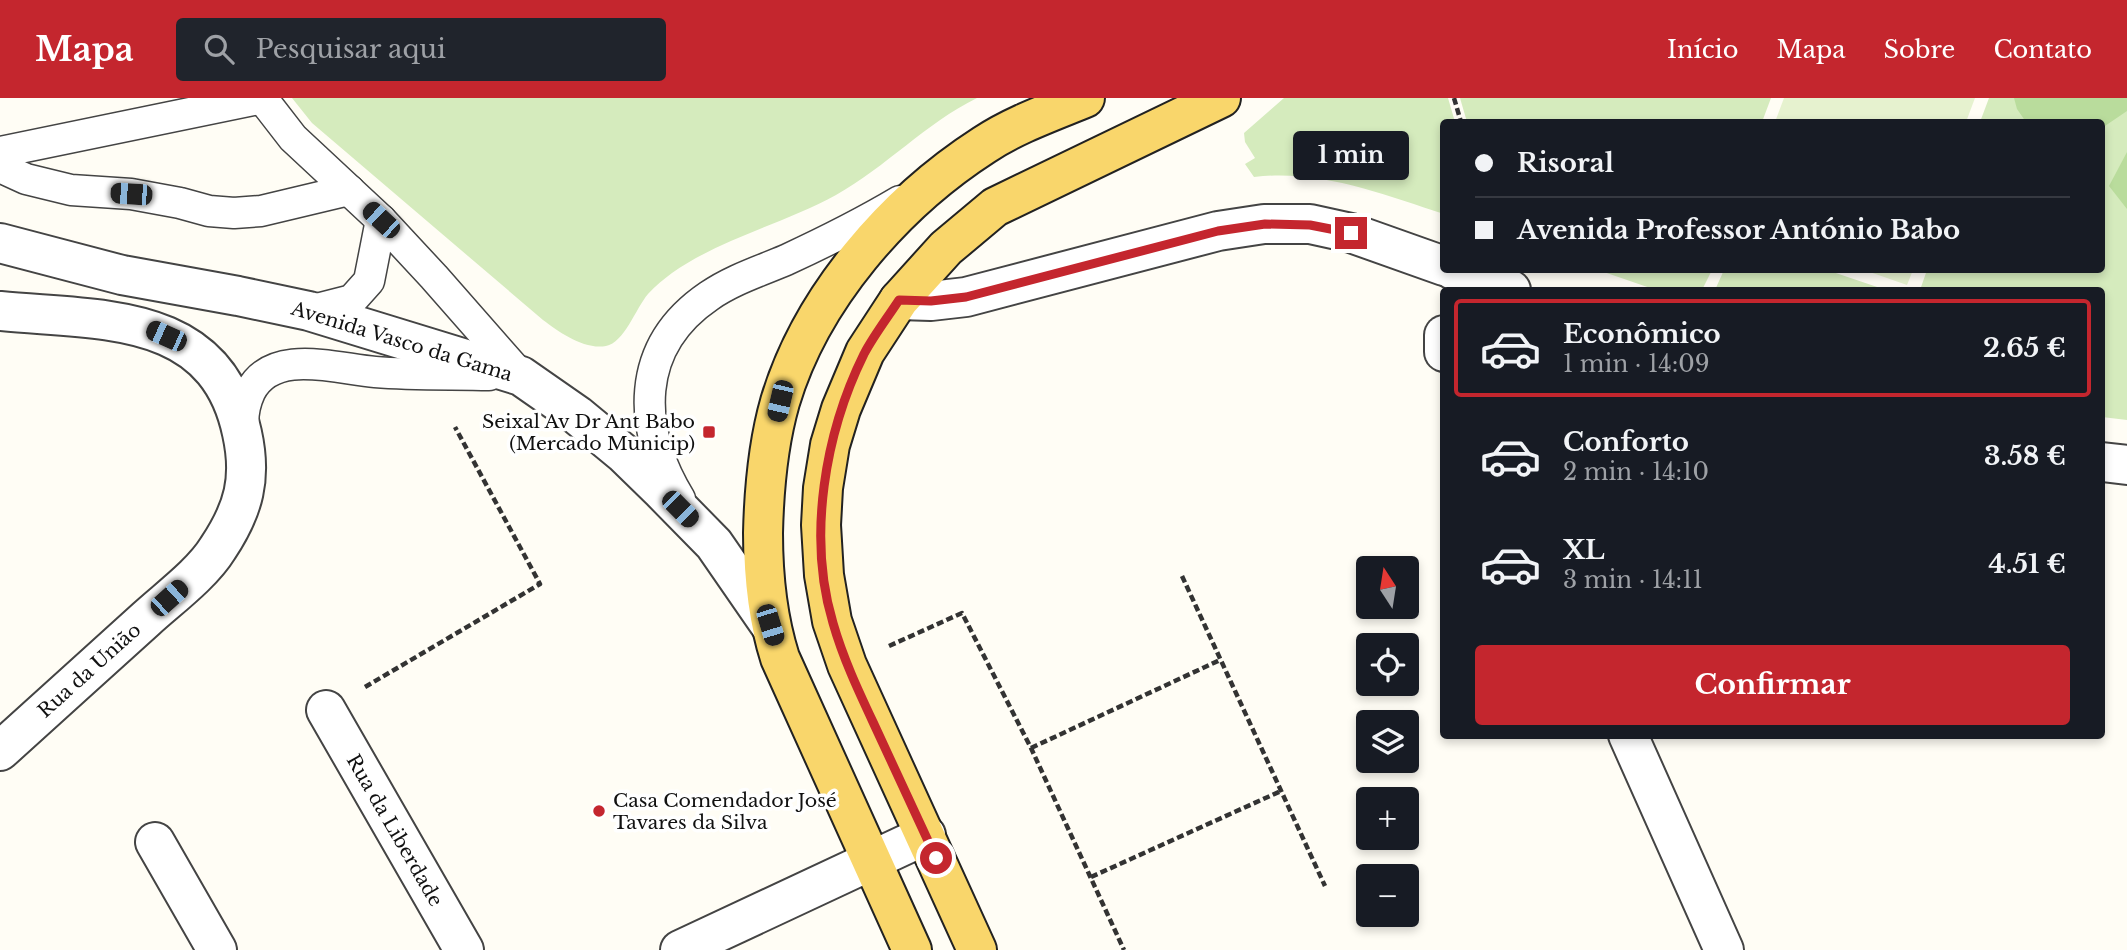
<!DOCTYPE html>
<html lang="pt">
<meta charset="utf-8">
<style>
body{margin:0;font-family:"Libre Baskerville",serif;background:#20242c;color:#f1f3f6;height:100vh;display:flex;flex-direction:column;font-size:26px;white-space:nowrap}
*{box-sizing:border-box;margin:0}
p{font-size:23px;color:#9ea1a6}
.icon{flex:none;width:38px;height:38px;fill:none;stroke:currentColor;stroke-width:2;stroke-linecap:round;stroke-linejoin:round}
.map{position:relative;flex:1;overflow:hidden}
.side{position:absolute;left:1440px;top:189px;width:665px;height:452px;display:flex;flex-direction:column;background:#171b24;border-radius:7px;box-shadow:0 4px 10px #0003}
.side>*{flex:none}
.hud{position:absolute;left:1440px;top:21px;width:665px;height:154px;border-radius:7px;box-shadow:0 4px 10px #0003;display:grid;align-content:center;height:154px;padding:0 35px;background:#171b24}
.needle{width:46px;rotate:348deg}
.tools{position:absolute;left:1356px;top:458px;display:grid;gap:14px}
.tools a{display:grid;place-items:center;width:63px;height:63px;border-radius:7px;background:#171b24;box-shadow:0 4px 10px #0003;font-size:35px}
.end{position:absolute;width:32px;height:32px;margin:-16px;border:9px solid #c4262e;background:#fff;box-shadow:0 0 0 4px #fff}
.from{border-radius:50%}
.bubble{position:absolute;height:49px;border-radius:7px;background:#171b24;box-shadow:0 4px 10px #0003;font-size:23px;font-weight:700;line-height:49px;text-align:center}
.car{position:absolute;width:21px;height:42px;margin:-21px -10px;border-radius:9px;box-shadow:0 0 5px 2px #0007;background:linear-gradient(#222 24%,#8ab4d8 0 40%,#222 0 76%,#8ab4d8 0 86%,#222 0)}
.hud b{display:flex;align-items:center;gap:24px;height:66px;font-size:26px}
.hud b+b{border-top:2px solid #363941}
.hud i{width:18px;height:18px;background:#f1f3f6}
ul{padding:12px 0 0;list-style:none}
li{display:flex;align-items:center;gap:21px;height:98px;margin:0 14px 10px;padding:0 21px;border:4px solid transparent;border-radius:7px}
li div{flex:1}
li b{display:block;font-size:26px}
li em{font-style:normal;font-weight:700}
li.on{border-color:#c4262e}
li>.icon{width:63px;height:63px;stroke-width:1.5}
.primary-button{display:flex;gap:14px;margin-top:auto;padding:14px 35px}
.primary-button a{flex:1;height:80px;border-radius:7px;background:#c4262e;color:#fff;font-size:28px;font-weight:700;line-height:80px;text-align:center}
header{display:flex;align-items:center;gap:42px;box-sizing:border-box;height:98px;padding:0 35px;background:#c4262e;color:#fff}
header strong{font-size:33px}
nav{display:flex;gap:38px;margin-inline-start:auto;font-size:24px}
.search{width:490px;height:63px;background:#20242c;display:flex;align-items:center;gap:18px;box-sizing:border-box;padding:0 24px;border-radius:7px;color:#9ea1a6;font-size:26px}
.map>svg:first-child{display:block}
</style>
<header>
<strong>Mapa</strong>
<div class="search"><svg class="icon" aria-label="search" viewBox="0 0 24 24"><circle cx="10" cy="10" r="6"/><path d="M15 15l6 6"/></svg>Pesquisar aqui</div>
<nav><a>Início</a><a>Mapa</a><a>Sobre</a><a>Contato</a></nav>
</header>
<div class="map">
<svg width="2127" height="852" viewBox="0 0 2127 852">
<rect width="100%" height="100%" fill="#fffdf5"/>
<g fill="#d5ebbd">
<path d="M 292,0 L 977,0 C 926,25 886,69 836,97 C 783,126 722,140 672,175 C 664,181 655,188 648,196 C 636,210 624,245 606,248 C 584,252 559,234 543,222 L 312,25 Z"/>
<path d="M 1284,0 L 1448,0 L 1455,24 L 1444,24 L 1444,116 C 1383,96 1319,71 1254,79 L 1245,66 L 1255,60 L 1245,44 L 1244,35 Z"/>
<path d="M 1460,0 L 1771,0 L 1762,24 L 1467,24 Z"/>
<path d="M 1989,0 L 2127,0 L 2127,322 L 2102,319 L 2102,192 L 1920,192 L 1927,172 L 2102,172 L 2102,24 L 1980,24 Z"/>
<path d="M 1598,172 L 1712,172 L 1702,192 L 1656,192 Z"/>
<path d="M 1724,172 L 1827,172 L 1886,192 L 1715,192 Z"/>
</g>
<g fill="#b9dc9c">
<path d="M 2014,0 L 2127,0 L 2127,13 L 2102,30 L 2102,24 L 2026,24 L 2017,11 Z"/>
<path d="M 2127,54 L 2127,111 L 2109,88 Z"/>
</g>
<g fill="#e6f2cf">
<path d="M 1784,0 L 1975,0 L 1966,24 L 1775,24 Z"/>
<path d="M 1864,172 L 1913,172 L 1907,187 Z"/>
</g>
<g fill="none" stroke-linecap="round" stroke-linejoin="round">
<g stroke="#444" stroke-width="33">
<g id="service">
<path d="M 262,0 L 293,40 L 381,122 L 434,179 L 521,278"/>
<path d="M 0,54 L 263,0"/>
<path d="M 0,69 L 26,81 L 71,92 L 131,96 L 180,105 L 209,113 L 234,115 L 261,113 L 349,92"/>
<path d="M 309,213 L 352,202 L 369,183 L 381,122"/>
<path d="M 244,336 C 242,322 244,307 250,294 C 272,249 337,271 375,274 C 413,277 451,276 489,277"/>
<path d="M 680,401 C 637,330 634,249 709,198 C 732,182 760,173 786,162 C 825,144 863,125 900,103"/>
</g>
</g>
<g stroke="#444" stroke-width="42">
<g id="minor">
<path d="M 0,145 L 122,177 L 238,198 L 309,213 L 521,278 L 577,317 L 623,355 L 662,393 L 714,446 L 770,527"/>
<path d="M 1453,172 L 1511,192"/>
<path d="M 899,202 L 931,203 L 966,199 L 1218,133 L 1264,126 L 1310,126 L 1351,135 L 1444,168"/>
<path d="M 0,213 C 100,223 216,212 242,335 C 252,380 244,411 218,450 C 202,476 169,500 146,521 C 97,565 49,609 0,653"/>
<path d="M 1444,237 L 1444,254"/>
<path d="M 2102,364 L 2127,367"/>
<path d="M 326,612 L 464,852"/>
<path d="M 1628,637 L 1724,852"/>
<path d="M 155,744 L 217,852"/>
<path d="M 680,852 L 926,737"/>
</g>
</g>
<g stroke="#222" stroke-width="42">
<g id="primary">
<path d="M 912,852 L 780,560 C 767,519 763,478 763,435 C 764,391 768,346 780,304 C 811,200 894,105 984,47 C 1014,27 1051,14 1085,0"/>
<path d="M 977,852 L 847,567 L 832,523 L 824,477 L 821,427 L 823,390 L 830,347 L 841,311 L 865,254 L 899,202 L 946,150 L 995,109 L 1221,0"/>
</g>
</g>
<g stroke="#333" stroke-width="4.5" stroke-dasharray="7 3.5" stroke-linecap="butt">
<path d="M 1454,0 L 1461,24"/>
<path d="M 1182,478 L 1325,788"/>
<path d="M 889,548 L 962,515 L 1031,650 L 1124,852"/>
<path d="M 365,589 L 540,486 L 455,329"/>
<path d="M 1031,650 L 1220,562"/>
<path d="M 1091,779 L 1281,693"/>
</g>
<use href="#service" stroke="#fff" stroke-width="30"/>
<use href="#minor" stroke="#fff" stroke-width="38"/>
<use href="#primary" stroke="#f9d66b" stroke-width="38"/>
</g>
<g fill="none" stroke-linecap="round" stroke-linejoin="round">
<path stroke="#c4262e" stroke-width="9" d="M 936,760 C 915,714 894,669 873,624 C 858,592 843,560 833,525 C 807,439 825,335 864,256 C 874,237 888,219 899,202 L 931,203 L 966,199 L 1218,133 L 1265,126 L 1310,127 L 1351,135"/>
</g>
<g fill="#c4262e" stroke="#fff" stroke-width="2.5">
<rect x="702" y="327" width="14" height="14" rx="3.5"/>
<circle cx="599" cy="713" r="7"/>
</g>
<g text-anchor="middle" stroke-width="7" stroke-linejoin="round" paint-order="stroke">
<g font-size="19" fill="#111" stroke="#fff">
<text transform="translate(402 243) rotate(17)" y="7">Avenida Vasco da Gama</text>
<text transform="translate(89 572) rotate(-42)" y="7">Rua da União</text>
<text transform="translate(395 732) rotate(60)" y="7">Rua da Liberdade</text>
</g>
<g font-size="19" fill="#111" stroke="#fff" text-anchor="end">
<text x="695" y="330">Seixal Av Dr Ant Babo<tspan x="695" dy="22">(Mercado Municip)</tspan></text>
<text x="613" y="709" text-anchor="start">Casa Comendador José<tspan x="613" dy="22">Tavares da Silva</tspan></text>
</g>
</g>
</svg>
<div class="tools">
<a><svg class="needle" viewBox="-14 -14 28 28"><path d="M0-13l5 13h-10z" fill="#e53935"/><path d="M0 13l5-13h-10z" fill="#9ea1a6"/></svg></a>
<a><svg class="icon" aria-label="locate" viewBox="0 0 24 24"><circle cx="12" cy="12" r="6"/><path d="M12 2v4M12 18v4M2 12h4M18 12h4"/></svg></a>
<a><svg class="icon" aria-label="layers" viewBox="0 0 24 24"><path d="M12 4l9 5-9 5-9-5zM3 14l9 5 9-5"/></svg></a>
<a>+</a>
<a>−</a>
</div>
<i class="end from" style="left:936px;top:760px"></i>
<i class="end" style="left:1351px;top:135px"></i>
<div class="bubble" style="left:1293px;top:33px;width:116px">1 min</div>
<i class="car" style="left:131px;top:96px;rotate:274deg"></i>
<i class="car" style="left:381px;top:122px;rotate:313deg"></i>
<i class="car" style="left:166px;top:238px;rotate:294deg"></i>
<i class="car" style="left:780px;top:303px;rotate:193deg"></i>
<i class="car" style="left:680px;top:411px;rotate:135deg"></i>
<i class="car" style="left:169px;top:500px;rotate:48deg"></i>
<i class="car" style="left:770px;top:527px;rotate:163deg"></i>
<div class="hud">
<b><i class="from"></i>Risoral</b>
<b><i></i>Avenida Professor António Babo</b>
</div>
<section class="side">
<ul>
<li class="on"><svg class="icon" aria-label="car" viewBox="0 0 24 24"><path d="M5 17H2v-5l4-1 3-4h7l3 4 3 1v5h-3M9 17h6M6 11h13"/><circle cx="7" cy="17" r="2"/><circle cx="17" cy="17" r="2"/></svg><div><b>Econômico</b><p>1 min · 14:09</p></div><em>2.65 €</em></li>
<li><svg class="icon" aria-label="car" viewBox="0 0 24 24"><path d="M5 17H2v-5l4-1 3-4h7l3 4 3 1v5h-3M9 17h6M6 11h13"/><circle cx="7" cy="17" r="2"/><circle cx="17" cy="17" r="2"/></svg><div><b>Conforto</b><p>2 min · 14:10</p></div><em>3.58 €</em></li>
<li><svg class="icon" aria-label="car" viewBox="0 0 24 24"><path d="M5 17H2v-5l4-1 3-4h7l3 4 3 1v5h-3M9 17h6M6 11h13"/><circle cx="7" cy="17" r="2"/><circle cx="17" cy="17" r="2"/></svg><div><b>XL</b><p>3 min · 14:11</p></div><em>4.51 €</em></li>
</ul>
<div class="primary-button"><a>Confirmar</a></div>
</section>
</div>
